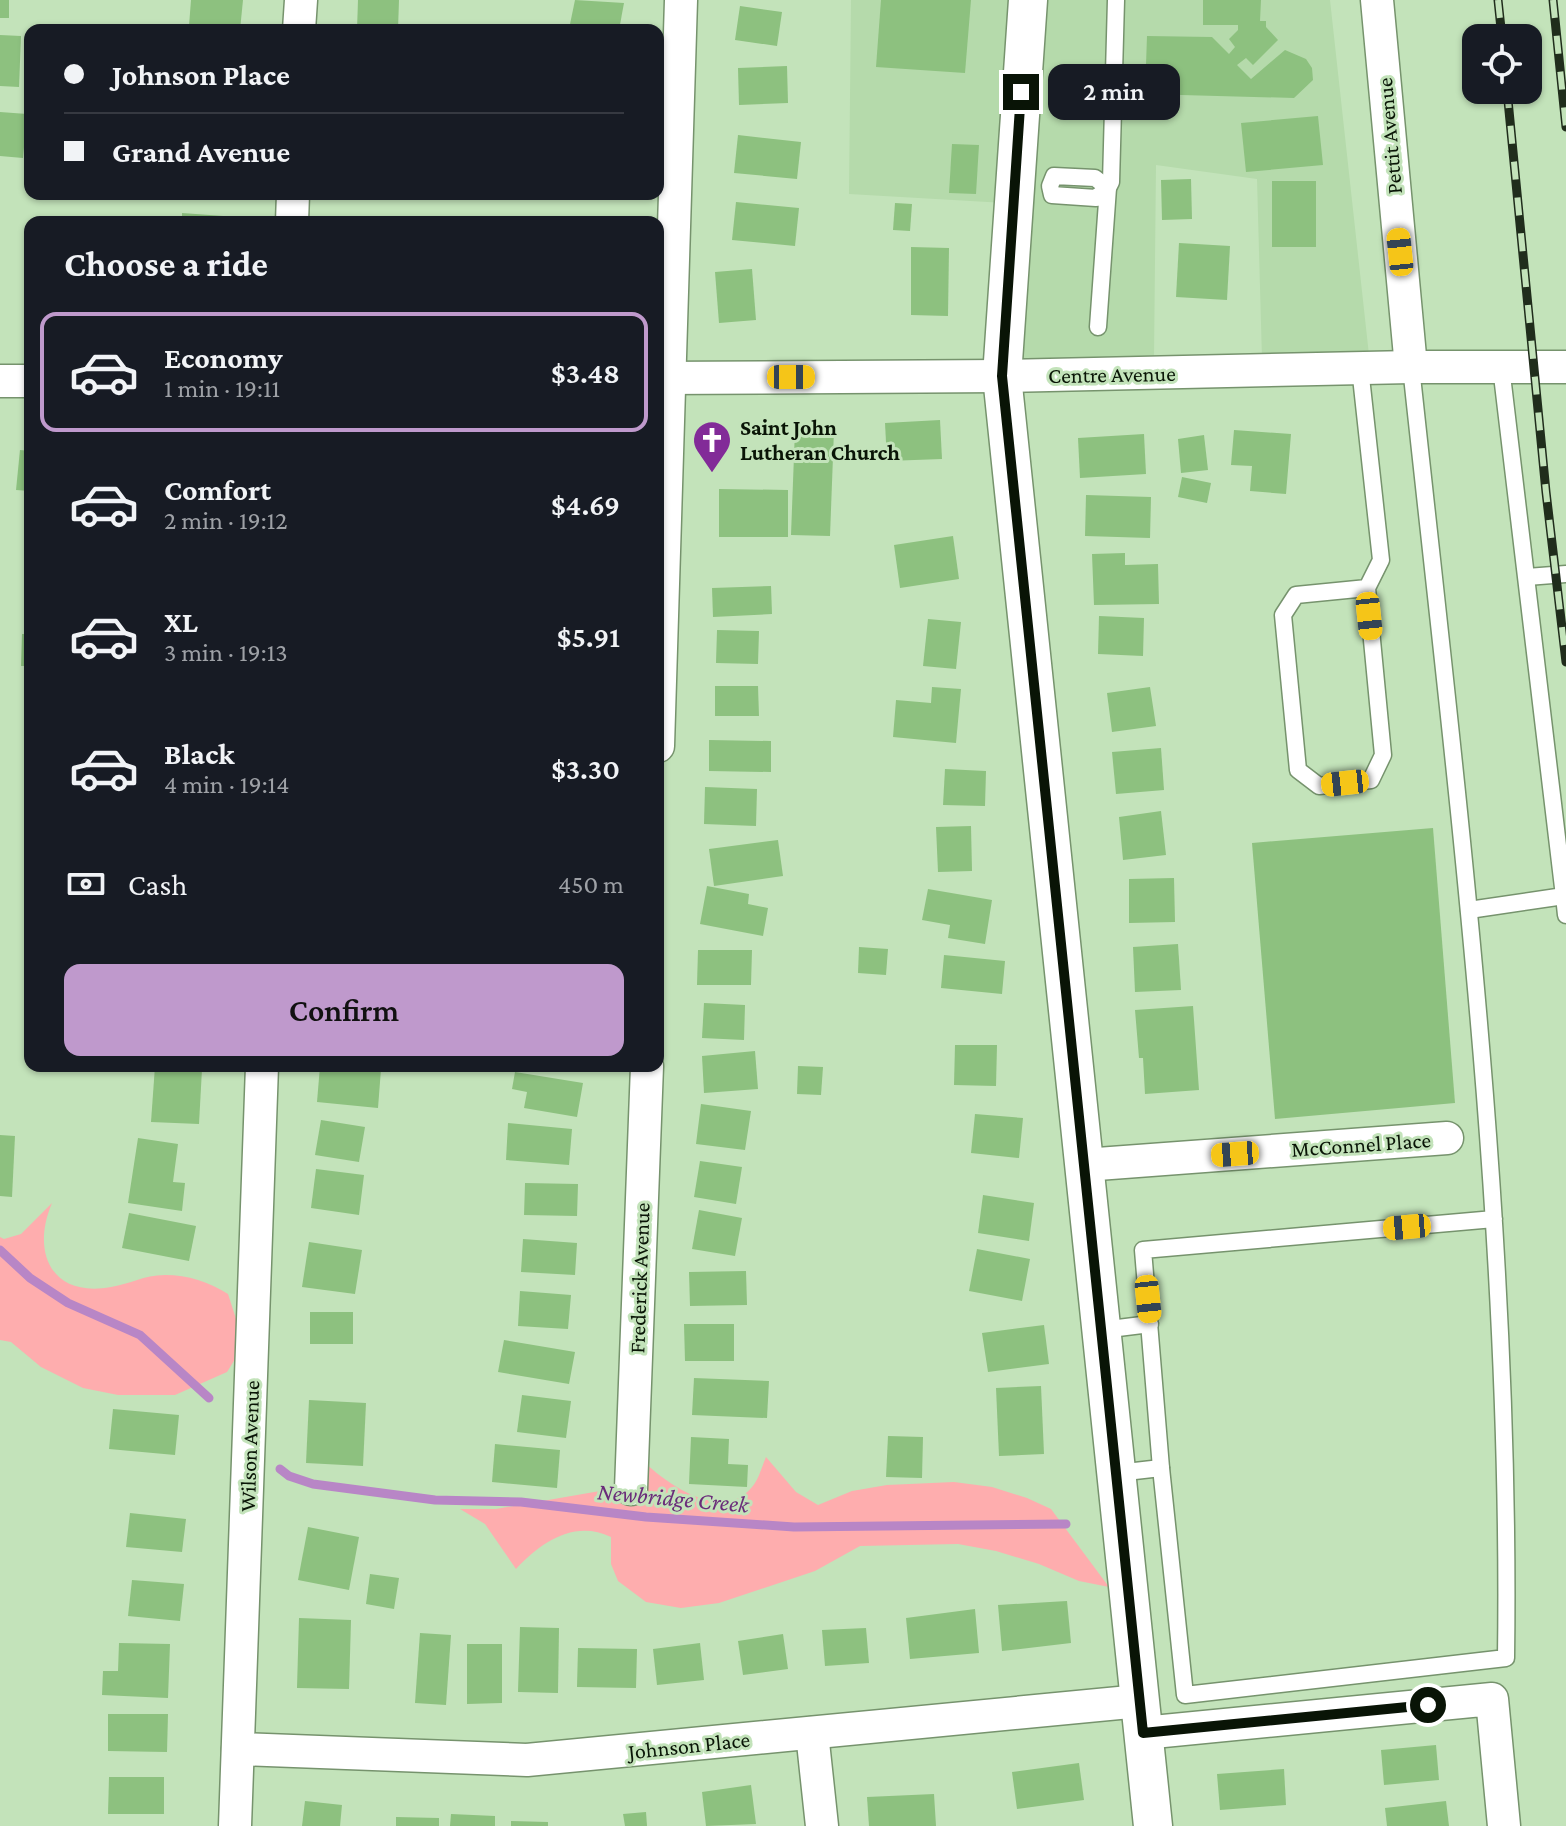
<!DOCTYPE html>
<meta charset="utf-8">
<style>
body{margin:0;font-family:"Crimson Pro",serif;background:#242831;color:#f1f3f6;height:100vh;display:flex;flex-direction:column;font-size:30px;white-space:nowrap}
*{box-sizing:border-box;margin:0}
p{font-size:26px;color:#9ea1a6}
.icon{flex:none;width:44px;height:44px;fill:none;stroke:currentColor;stroke-width:2;stroke-linecap:round;stroke-linejoin:round}
.map{position:relative;flex:1;overflow:hidden}
.details{position:absolute;left:24px;top:216px;width:640px;height:856px;display:flex;flex-direction:column;background:#171b24;border-radius:16px;box-shadow:0 2px 6px #0004}
.details>*{flex:none}
.banner{position:absolute;left:24px;top:24px;width:640px;height:176px;border-radius:16px;box-shadow:0 2px 6px #0004;display:grid;align-content:center;height:176px;padding:0 40px;background:#171b24}
.tools{position:absolute;left:1462px;top:24px;display:grid;gap:16px}
.tools a{display:grid;place-items:center;width:80px;height:80px;border-radius:16px;background:#171b24;box-shadow:0 2px 6px #0004;font-size:40px}
.end{position:absolute;width:36px;height:36px;margin:-18px;border:10px solid #091406;background:#fff;box-shadow:0 0 0 4px #fff}
.from{border-radius:50%}
.bubble{position:absolute;height:56px;border-radius:16px;background:#171b24;box-shadow:0 2px 6px #0004;font-size:26px;font-weight:600;line-height:56px;text-align:center}
.car{position:absolute;width:24px;height:48px;margin:-24px -12px;border-radius:10px;box-shadow:0 0 6px 2px #0007;background:linear-gradient(#f5c518 24%,#345 0 40%,#f5c518 0 76%,#345 0 86%,#f5c518 0)}
.banner b{display:flex;align-items:center;gap:28px;height:76px;font-size:30px}
.banner b+b{border-top:2px solid #363941}
.banner i{width:20px;height:20px;background:#f1f3f6}
ul{padding:0;list-style:none}
li{display:flex;align-items:center;gap:24px;height:120px;margin:0 16px 12px;padding:0 24px;border:4px solid transparent;border-radius:16px}
li div{flex:1}
li b{display:block;font-size:30px}
li em{font-style:normal;font-weight:600}
li.active{border-color:#bf99cc}
li>.icon{width:72px;height:72px;stroke-width:1.5}
h2{padding:0 40px;font-size:36px;line-height:96px}
.pay{display:flex;align-items:center;gap:20px;height:88px;padding:0 40px;font-size:30px}
.pay p{margin-inline-start:auto}
.cta{display:flex;gap:16px;margin-top:auto;padding:16px 40px}
.cta a{flex:1;height:92px;border-radius:16px;background:#bf99cc;color:#111;font-size:32px;font-weight:600;line-height:92px;text-align:center}
.map>svg:first-child{display:block}
</style>
<div class="map">
<svg width="1566" height="1826" viewBox="0 0 1566 1826">
<rect width="100%" height="100%" fill="#c3e3ba"/>
<path fill="#b5daab" d="M 851,0 L 1330,0 L 1369,355 L 1262,359 L 1257,179 L 1156,165 L 1154,358 L 1017,361 L 1022,204 L 849,194 Z"/>
<g fill="#feadae">
<path d="M 52,1203 C 31,1252 51,1298 111,1287 C 131,1284 143,1275 165,1275 C 188,1275 209,1282 228,1294 L 238,1325 L 237,1356 L 227,1372 L 175,1395 L 118,1395 L 83,1388 L 41,1367 L 11,1342 L 0,1340 L 0,1237 L 4,1239 L 21,1234 Z"/>
<path d="M 766,1457 L 796,1492 L 818,1505 L 852,1491 L 887,1485 L 954,1482 L 992,1487 L 1027,1498 L 1051,1509 L 1109,1587 L 1079,1581 L 1039,1564 L 996,1551 L 958,1544 L 860,1546 L 815,1571 L 719,1603 L 681,1608 L 646,1602 L 618,1581 L 611,1564 L 611,1537 C 574,1519 540,1543 516,1569 L 485,1524 L 460,1509 L 496,1509 L 600,1491 L 619,1485 L 641,1459 C 665,1483 722,1524 752,1487 C 759,1479 762,1466 766,1457 Z"/>
</g>
<g fill="none" stroke-linecap="round" stroke-linejoin="round">
<g stroke="#b886c6" stroke-width="9">
<path d="M 0,1250 L 30,1278 L 68,1303 L 140,1335 L 209,1398"/>
<path d="M 280,1469 L 289,1476 L 313,1484 L 435,1500 L 521,1502 L 646,1517 L 794,1527 L 1066,1524"/>
</g>
</g>
<g fill="#8dc17f">
<rect x="0" y="0" width="9" height="18"/>
<path d="M 191,0 L 243,0 L 240,30 L 189,26 Z"/>
<path d="M 358,0 L 399,0 L 398,30 L 357,30 Z"/>
<path d="M 575,0 L 624,3 L 619,30 L 569,29 Z"/>
<path d="M 881,0 L 971,0 L 965,73 L 876,67 Z"/>
<path d="M 1203,0 L 1261,0 L 1260,21 L 1266,21 L 1266,27 L 1278,40 L 1253,65 L 1246,58 L 1237,65 L 1251,79 L 1285,50 L 1306,59 L 1312,68 L 1313,80 L 1294,98 L 1145,94 L 1147,36 L 1212,37 L 1229,54 L 1235,47 L 1229,39 L 1238,30 L 1238,25 L 1203,25 Z"/>
<path d="M 740,6 L 782,12 L 777,46 L 735,40 Z"/>
<path d="M 0,35 L 21,36 L 19,87 L 0,86 Z"/>
<path d="M 787,66 L 788,103 L 739,105 L 738,68 Z"/>
<path d="M 0,112 L 27,114 L 23,158 L 0,156 Z"/>
<path d="M 1318,116 L 1323,165 L 1246,172 L 1241,123 Z"/>
<path d="M 738,135 L 801,142 L 797,179 L 734,173 Z"/>
<path d="M 952,144 L 979,145 L 976,194 L 949,193 Z"/>
<path d="M 1191,179 L 1192,219 L 1162,220 L 1161,180 Z"/>
<rect x="1272" y="181" width="44" height="66"/>
<path d="M 736,202 L 799,208 L 795,246 L 732,240 Z"/>
<path d="M 895,203 L 912,204 L 910,231 L 893,230 Z"/>
<path d="M 182,213 L 223,216 L 223,222 L 182,222 Z"/>
<path d="M 1179,243 L 1230,246 L 1227,300 L 1176,297 Z"/>
<path d="M 911,247 L 949,248 L 948,316 L 911,315 Z"/>
<path d="M 752,269 L 756,320 L 719,323 L 715,272 Z"/>
<path d="M 940,420 L 942,459 L 887,461 L 885,423 Z"/>
<path d="M 795,429 L 834,430 L 830,536 L 791,535 Z"/>
<path d="M 1234,430 L 1291,434 L 1286,494 L 1250,491 L 1252,466 L 1231,465 Z"/>
<path d="M 1144,434 L 1146,474 L 1080,478 L 1078,438 Z"/>
<path d="M 1204,435 L 1208,470 L 1181,473 L 1178,439 Z"/>
<path d="M 20,450 L 30,451 L 30,491 L 16,490 Z"/>
<path d="M 1182,477 L 1211,483 L 1207,503 L 1178,497 Z"/>
<path d="M 719,489 L 788,490 L 788,537 L 719,537 Z"/>
<path d="M 1086,495 L 1151,497 L 1150,538 L 1085,536 Z"/>
<path d="M 953,536 L 959,579 L 900,588 L 894,545 Z"/>
<path d="M 1125,553 L 1125,565 L 1158,564 L 1159,604 L 1094,605 L 1092,554 Z"/>
<path d="M 771,586 L 772,614 L 713,617 L 712,588 Z"/>
<path d="M 1099,616 L 1144,618 L 1143,656 L 1098,654 Z"/>
<path d="M 928,619 L 961,622 L 956,669 L 923,666 Z"/>
<path d="M 717,630 L 759,631 L 758,664 L 716,663 Z"/>
<path d="M 22,634 L 30,634 L 30,666 L 21,666 Z"/>
<path d="M 715,686 L 758,686 L 759,716 L 715,716 Z"/>
<path d="M 932,687 L 961,689 L 956,743 L 893,737 L 896,700 L 931,703 Z"/>
<path d="M 1150,687 L 1156,726 L 1112,732 L 1107,693 Z"/>
<path d="M 709,740 L 771,741 L 771,772 L 709,771 Z"/>
<path d="M 1161,748 L 1164,790 L 1116,794 L 1112,752 Z"/>
<path d="M 945,769 L 986,771 L 985,806 L 943,805 Z"/>
<path d="M 705,787 L 757,789 L 756,826 L 704,824 Z"/>
<path d="M 1161,811 L 1166,855 L 1123,860 L 1119,817 Z"/>
<path d="M 971,826 L 972,871 L 938,872 L 936,827 Z"/>
<path d="M 1433,828 L 1455,1103 L 1275,1119 L 1252,843 Z"/>
<path d="M 778,840 L 783,876 L 714,886 L 709,849 Z"/>
<path d="M 1174,878 L 1175,922 L 1129,923 L 1129,879 Z"/>
<path d="M 707,886 L 749,894 L 748,904 L 768,908 L 763,936 L 700,924 Z"/>
<path d="M 928,889 L 992,900 L 985,944 L 948,938 L 950,925 L 922,920 Z"/>
<path d="M 1178,944 L 1181,990 L 1135,992 L 1133,947 Z"/>
<path d="M 859,947 L 888,949 L 886,975 L 858,973 Z"/>
<path d="M 698,950 L 752,950 L 751,985 L 697,985 Z"/>
<path d="M 944,955 L 1005,961 L 1002,994 L 941,988 Z"/>
<path d="M 704,1003 L 745,1005 L 744,1040 L 702,1038 Z"/>
<path d="M 1193,1006 L 1199,1090 L 1145,1094 L 1143,1058 L 1139,1058 L 1135,1010 Z"/>
<path d="M 955,1045 L 997,1045 L 996,1086 L 954,1085 Z"/>
<path d="M 755,1051 L 758,1089 L 704,1093 L 702,1056 Z"/>
<path d="M 155,1066 L 202,1069 L 199,1124 L 151,1122 Z"/>
<path d="M 320,1066 L 381,1069 L 378,1108 L 317,1102 Z"/>
<path d="M 798,1066 L 823,1067 L 821,1095 L 797,1094 Z"/>
<path d="M 515,1072 L 583,1083 L 577,1117 L 524,1108 L 527,1092 L 512,1089 Z"/>
<path d="M 701,1104 L 751,1111 L 745,1150 L 696,1144 Z"/>
<path d="M 975,1114 L 1023,1118 L 1019,1158 L 971,1153 Z"/>
<path d="M 321,1120 L 365,1127 L 359,1162 L 315,1155 Z"/>
<path d="M 508,1123 L 572,1129 L 569,1165 L 506,1160 Z"/>
<path d="M 0,1135 L 15,1136 L 12,1197 L 0,1196 Z"/>
<path d="M 138,1138 L 178,1144 L 173,1182 L 185,1183 L 182,1211 L 128,1203 Z"/>
<path d="M 700,1161 L 742,1167 L 736,1204 L 694,1197 Z"/>
<path d="M 316,1169 L 364,1175 L 359,1215 L 311,1208 Z"/>
<path d="M 525,1183 L 578,1184 L 577,1216 L 524,1215 Z"/>
<path d="M 983,1195 L 1034,1203 L 1029,1241 L 978,1233 Z"/>
<path d="M 699,1210 L 742,1218 L 735,1256 L 692,1249 Z"/>
<path d="M 129,1213 L 196,1226 L 189,1261 L 122,1248 Z"/>
<path d="M 523,1239 L 577,1243 L 575,1275 L 521,1272 Z"/>
<path d="M 309,1242 L 362,1250 L 355,1294 L 302,1287 Z"/>
<path d="M 977,1249 L 1030,1259 L 1022,1301 L 969,1291 Z"/>
<path d="M 746,1271 L 747,1305 L 690,1306 L 689,1272 Z"/>
<path d="M 520,1291 L 571,1295 L 568,1329 L 518,1326 Z"/>
<rect x="310" y="1312" width="43" height="32"/>
<path d="M 684,1324 L 734,1324 L 734,1361 L 685,1361 Z"/>
<path d="M 1044,1325 L 1049,1364 L 988,1372 L 982,1333 Z"/>
<path d="M 504,1340 L 575,1352 L 569,1384 L 498,1372 Z"/>
<path d="M 694,1378 L 769,1381 L 767,1418 L 692,1415 Z"/>
<path d="M 1041,1386 L 1044,1454 L 999,1456 L 996,1388 Z"/>
<path d="M 522,1395 L 571,1401 L 566,1438 L 517,1432 Z"/>
<path d="M 309,1400 L 366,1403 L 363,1466 L 306,1463 Z"/>
<path d="M 113,1409 L 179,1415 L 175,1455 L 109,1449 Z"/>
<path d="M 888,1436 L 923,1437 L 922,1478 L 886,1477 Z"/>
<path d="M 691,1437 L 729,1439 L 728,1464 L 748,1465 L 747,1487 L 689,1484 Z"/>
<path d="M 495,1444 L 560,1450 L 557,1488 L 492,1482 Z"/>
<path d="M 130,1513 L 186,1519 L 182,1552 L 126,1547 Z"/>
<path d="M 308,1527 L 359,1537 L 349,1590 L 298,1580 Z"/>
<path d="M 370,1574 L 399,1578 L 394,1609 L 366,1604 Z"/>
<path d="M 132,1580 L 184,1584 L 180,1621 L 128,1616 Z"/>
<path d="M 1067,1601 L 1071,1643 L 1002,1651 L 998,1605 Z"/>
<path d="M 975,1609 L 979,1653 L 910,1659 L 906,1618 Z"/>
<path d="M 299,1618 L 351,1620 L 349,1689 L 297,1688 Z"/>
<path d="M 520,1627 L 559,1628 L 558,1693 L 518,1692 Z"/>
<path d="M 866,1628 L 869,1663 L 825,1666 L 822,1630 Z"/>
<path d="M 420,1633 L 451,1635 L 446,1705 L 415,1703 Z"/>
<path d="M 783,1634 L 788,1669 L 743,1675 L 738,1641 Z"/>
<path d="M 119,1643 L 170,1644 L 168,1698 L 102,1695 L 103,1671 L 118,1671 Z"/>
<path d="M 700,1643 L 704,1680 L 657,1685 L 653,1649 Z"/>
<path d="M 467,1644 L 502,1644 L 502,1703 L 467,1704 Z"/>
<path d="M 578,1648 L 637,1649 L 636,1688 L 577,1687 Z"/>
<path d="M 108,1714 L 168,1714 L 167,1752 L 108,1751 Z"/>
<path d="M 1436,1745 L 1439,1780 L 1384,1785 L 1381,1750 Z"/>
<path d="M 1079,1763 L 1084,1800 L 1017,1809 L 1012,1772 Z"/>
<path d="M 1284,1769 L 1286,1805 L 1220,1810 L 1217,1774 Z"/>
<path d="M 109,1777 L 164,1777 L 164,1814 L 108,1814 Z"/>
<path d="M 751,1785 L 756,1824 L 706,1826 L 702,1792 Z"/>
<path d="M 934,1794 L 936,1826 L 869,1826 L 867,1797 Z"/>
<path d="M 305,1801 L 342,1805 L 340,1826 L 302,1826 Z"/>
<path d="M 1446,1801 L 1449,1826 L 1387,1826 L 1385,1808 Z"/>
<path d="M 646,1812 L 647,1826 L 625,1826 L 623,1814 Z"/>
<path d="M 451,1814 L 495,1816 L 495,1826 L 450,1826 Z"/>
<path d="M 396,1817 L 439,1818 L 439,1826 L 396,1826 Z"/>
<path d="M 511,1821 L 548,1822 L 548,1826 L 511,1826 Z"/>
</g>
<g fill="none" stroke-linecap="round" stroke-linejoin="round">
<g stroke="#76936d" stroke-width="19">
<g id="service">
<path d="M 1054,176 L 1095,178 L 1108,188 L 1096,198 L 1052,195 L 1050,186 Z"/>
<path d="M 1098,327 L 1108,188 L 1111,182 L 1116,0"/>
<path d="M 1411,367 C 1457,796 1512,1226 1506,1658 L 1185,1695 L 1161,1468 L 1143,1250 L 1494,1219"/>
<path d="M 1360,368 L 1381,560 L 1367,588 L 1383,755 L 1371,780 L 1319,786 L 1298,770 L 1283,615 L 1296,595 L 1367,588"/>
<path d="M 1527,577 L 1566,574"/>
<path d="M 1566,896 L 1564,896 L 1566,915"/>
<path d="M 1469,910 L 1564,896 L 1501,367"/>
<path d="M 1102,1330 L 1150,1324"/>
<path d="M 1117,1473 L 1161,1468"/>
</g>
</g>
<g stroke="#76936d" stroke-width="35">
<g id="minor">
<path d="M 1377,0 L 1411,367"/>
<path d="M 299,30 L 301,0"/>
<path d="M 292,222 L 293,194"/>
<path d="M 658,378 L 1002,376 L 1411,367 L 1566,367"/>
<path d="M 0,381 L 30,381"/>
<path d="M 658,746 L 681,0"/>
<path d="M 1084,1165 L 1447,1138"/>
<path d="M 631,1489 L 647,1066"/>
<path d="M 812,1733 L 822,1826"/>
<path d="M 1143,1733 L 1492,1699 L 1504,1826"/>
<path d="M 238,1749 L 527,1760 L 1140,1701"/>
<path d="M 235,1826 L 262,1066"/>
</g>
</g>
<g stroke="#76936d" stroke-width="41">
<path id="tertiary" d="M 1028,0 L 1002,376 L 1153,1826"/>
</g>
<use href="#service" stroke="#fff" stroke-width="16"/>
<use href="#minor" stroke="#fff" stroke-width="32"/>
<use href="#tertiary" stroke="#fff" stroke-width="38"/>
<g stroke="#202d1c" stroke-width="9">
<g id="rail">
<path d="M 1498,0 L 1502,38"/>
<path d="M 1553,0 L 1566,127"/>
<path d="M 1507,90 L 1546,492 L 1566,662"/>
</g>
</g>
<use href="#rail" stroke="#c3e3ba" stroke-width="6" stroke-dasharray="18" stroke-linecap="butt"/>
</g>
<g fill="none" stroke-linecap="round" stroke-linejoin="round">
<path stroke="#091406" stroke-width="10" d="M 1021,92 L 1002,376 L 1143,1733 L 1428,1705"/>
</g>
<defs>
<g id="church-pin" transform="scale(2)"><path d="M0 17L-7.5 6A9.5 9.5 0 1 1 7.5 6Z" fill="#822b98" stroke="#c3e3ba"/><path d="M-1.2-6h2.4v3.5h3.3v2.4h-3.3V6h-2.4V-.1h-3.3v-2.4h3.3Z" fill="#fff"/></g>
</defs>
<g fill-rule="evenodd">
<use href="#church-pin" x="712" y="440"/>
</g>
<g text-anchor="middle" stroke-width="6" stroke-linejoin="round" paint-order="stroke">
<g font-size="22" fill="#091406" stroke="#c3e3ba">
<text transform="translate(1389 136) rotate(-95)" y="8">Pettit Avenue</text>
<text transform="translate(1112 374) rotate(-1)" y="8">Centre Avenue</text>
<text transform="translate(1361 1144) rotate(-4)" y="8">McConnel Place</text>
<text transform="translate(639 1278) rotate(-88)" y="8">Frederick Avenue</text>
<text transform="translate(249 1446) rotate(-88)" y="8">Wilson Avenue</text>
<text transform="translate(689 1745) rotate(-6)" y="8">Johnson Place</text>
</g>
<g font-size="22" font-weight="bold" fill="#091406" stroke="#c3e3ba" text-anchor="start">
<text x="740" y="435">Saint John<tspan x="740" dy="25">Lutheran Church</tspan></text>
</g>
<g font-size="24" font-style="italic" fill="#6a2c7a" stroke="#c3e3ba">
<text transform="translate(673 1498) rotate(5)" y="8">Newbridge Creek</text>
</g>
</g>
</svg>
<div class="tools">
<a><svg class="icon" aria-label="locate" viewBox="0 0 24 24"><circle cx="12" cy="12" r="6"/><path d="M12 2v4M12 18v4M2 12h4M18 12h4"/></svg></a>
</div>
<i class="end from" style="left:1428px;top:1705px"></i>
<i class="end" style="left:1021px;top:92px"></i>
<div class="bubble" style="left:1048px;top:64px;width:132px">2 min</div>
<i class="car" style="left:1400px;top:252px;rotate:354deg"></i>
<i class="car" style="left:791px;top:377px;rotate:90deg"></i>
<i class="car" style="left:1369px;top:616px;rotate:174deg"></i>
<i class="car" style="left:1345px;top:783px;rotate:264deg"></i>
<i class="car" style="left:1235px;top:1154px;rotate:266deg"></i>
<i class="car" style="left:1407px;top:1227px;rotate:265deg"></i>
<i class="car" style="left:1148px;top:1299px;rotate:174deg"></i>
<div class="banner">
<b><i class="from"></i>Johnson Place</b>
<b><i></i>Grand Avenue</b>
</div>
<section class="details">
<h2>Choose a ride</h2>
<ul>
<li class="active"><svg class="icon" aria-label="car" viewBox="0 0 24 24"><path d="M5 17H2v-5l4-1 3-4h7l3 4 3 1v5h-3M9 17h6M6 11h13"/><circle cx="7" cy="17" r="2"/><circle cx="17" cy="17" r="2"/></svg><div><b>Economy</b><p>1 min · 19:11</p></div><em>$3.48</em></li>
<li><svg class="icon" aria-label="car" viewBox="0 0 24 24"><path d="M5 17H2v-5l4-1 3-4h7l3 4 3 1v5h-3M9 17h6M6 11h13"/><circle cx="7" cy="17" r="2"/><circle cx="17" cy="17" r="2"/></svg><div><b>Comfort</b><p>2 min · 19:12</p></div><em>$4.69</em></li>
<li><svg class="icon" aria-label="car" viewBox="0 0 24 24"><path d="M5 17H2v-5l4-1 3-4h7l3 4 3 1v5h-3M9 17h6M6 11h13"/><circle cx="7" cy="17" r="2"/><circle cx="17" cy="17" r="2"/></svg><div><b>XL</b><p>3 min · 19:13</p></div><em>$5.91</em></li>
<li><svg class="icon" aria-label="car" viewBox="0 0 24 24"><path d="M5 17H2v-5l4-1 3-4h7l3 4 3 1v5h-3M9 17h6M6 11h13"/><circle cx="7" cy="17" r="2"/><circle cx="17" cy="17" r="2"/></svg><div><b>Black</b><p>4 min · 19:14</p></div><em>$3.30</em></li>
</ul>
<div class="pay"><svg class="icon" aria-label="cash" viewBox="0 0 24 24"><path d="M3 7h18v10H3z"/><circle cx="12" cy="12" r="2"/></svg>Cash<p>450 m</p></div>
<div class="cta"><a>Confirm</a></div>
</section>
</div>
